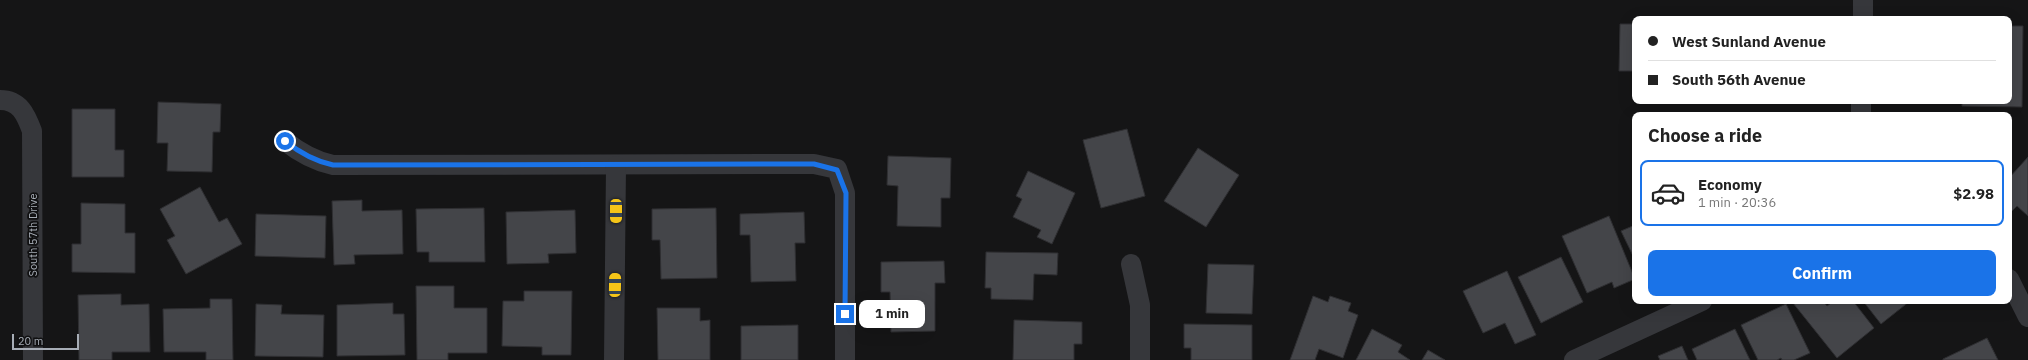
<!DOCTYPE html>
<meta charset="utf-8">
<style>
body{margin:0;font-family:"IBM Plex Sans",sans-serif;background:#f2f2f2;color:#222;height:100vh;display:flex;flex-direction:column;font-size:15px;white-space:nowrap}
*{box-sizing:border-box;margin:0}
p{font-size:13px;color:#767676}
.icon{flex:none;width:22px;height:22px;fill:none;stroke:currentColor;stroke-width:2;stroke-linecap:round;stroke-linejoin:round}
.map{position:relative;flex:1;overflow:hidden}
.side{position:absolute;left:1632px;top:112px;width:380px;height:192px;display:flex;flex-direction:column;background:#fff;border-radius:8px;box-shadow:0 4px 16px #0002}
.side>*{flex:none}
.guide{position:absolute;left:1632px;top:16px;width:380px;height:88px;border-radius:8px;box-shadow:0 4px 16px #0002;display:grid;align-content:center;height:88px;padding:0 16px;background:#fff}
.scale{position:absolute;left:12px;bottom:10px;width:67px;box-sizing:border-box;padding-left:4px;border:2px solid #a7adb6;border-top:0;font-size:11px;line-height:14px;white-space:nowrap;color:#a7adb6;-webkit-text-stroke:3px #101011;paint-order:stroke}
.end{position:absolute;width:18px;height:18px;margin:-9px;border:5px solid #1a73e8;background:#fff;box-shadow:0 0 0 2px #fff}
.from{border-radius:50%}
.bubble{position:absolute;height:28px;border-radius:8px;background:#fff;box-shadow:0 4px 16px #0002;font-size:13px;font-weight:700;line-height:28px;text-align:center}
.car{position:absolute;width:12px;height:24px;margin:-12px -6px;border-radius:5px;box-shadow:0 0 3px 1px #0007;background:linear-gradient(#f5c518 24%,#345 0 40%,#f5c518 0 76%,#345 0 86%,#f5c518 0)}
.guide b{display:flex;align-items:center;gap:14px;height:38px;font-size:15px}
.guide b+b{border-top:1px solid #e0e0e0}
.guide i{width:10px;height:10px;background:#222}
ul{padding:0;list-style:none}
li{display:flex;align-items:center;gap:12px;height:66px;margin:0 8px 6px;padding:0 8px;border:2px solid transparent;border-radius:8px}
li div{flex:1}
li b{display:block;font-size:15px}
li em{font-style:normal;font-weight:700}
li.on{border-color:#1a73e8}
li>.icon{width:36px;height:36px;stroke-width:1.5}
h2{padding:0 16px;font-size:18px;line-height:48px}
.button{display:flex;gap:8px;margin-top:auto;padding:8px 16px}
.button a{flex:1;height:46px;border-radius:8px;background:#1a73e8;color:#fff;font-size:16px;font-weight:700;line-height:46px;text-align:center}
.map>svg:first-child{display:block}
</style>
<div class="map">
<svg width="2028" height="360" viewBox="0 0 2028 360">
<rect width="100%" height="100%" fill="#151516"/>
<g fill="#444549" stroke="#2f2f32">
<path d="M 1620,24 L 1635,24 L 1635,71 L 1619,71 Z"/>
<path d="M 2009,26 L 2023,26 L 2022,107 L 1962,106 L 1962,101 L 2009,101 Z"/>
<path d="M 1760,101 L 1819,101 L 1819,103 L 1760,102 Z"/>
<path d="M 158,102 L 221,104 L 220,132 L 213,132 L 212,172 L 167,171 L 168,143 L 157,143 Z"/>
<path d="M 72,109 L 115,109 L 115,150 L 124,150 L 124,177 L 72,177 Z"/>
<path d="M 1127,129 L 1145,196 L 1101,208 L 1083,140 Z"/>
<path d="M 1198,148 L 1239,175 L 1206,227 L 1164,201 Z"/>
<path d="M 888,156 L 951,158 L 950,198 L 941,198 L 941,227 L 897,226 L 898,186 L 887,185 Z"/>
<path d="M 2028,157 L 2028,216 L 2017,206 L 2009,214 L 2009,178 Z"/>
<path d="M 1028,171 L 1075,193 L 1052,244 L 1037,237 L 1041,230 L 1013,217 L 1022,199 L 1016,196 Z"/>
<path d="M 200,187 L 219,222 L 227,218 L 242,244 L 186,274 L 167,240 L 175,236 L 160,209 Z"/>
<path d="M 362,200 L 362,211 L 402,210 L 403,254 L 354,255 L 355,264 L 334,265 L 332,201 Z"/>
<path d="M 81,203 L 125,204 L 125,233 L 135,233 L 135,273 L 72,272 L 72,244 L 81,244 Z"/>
<path d="M 484,208 L 485,262 L 429,262 L 429,252 L 417,252 L 416,209 Z"/>
<path d="M 716,208 L 717,278 L 661,279 L 660,240 L 652,240 L 652,209 Z"/>
<path d="M 575,210 L 576,253 L 548,254 L 549,263 L 507,264 L 506,212 Z"/>
<path d="M 804,212 L 805,243 L 795,243 L 796,281 L 751,282 L 750,235 L 740,235 L 740,214 Z"/>
<path d="M 256,214 L 326,216 L 325,258 L 255,256 Z"/>
<path d="M 1609,216 L 1635,279 L 1614,288 L 1612,282 L 1587,293 L 1562,236 Z"/>
<path d="M 1635,225 L 1635,260 L 1621,231 Z"/>
<path d="M 986,252 L 1058,253 L 1057,275 L 1034,274 L 1033,300 L 991,299 L 991,288 L 985,288 Z"/>
<path d="M 1561,257 L 1583,302 L 1541,323 L 1518,277 Z"/>
<path d="M 944,261 L 945,283 L 935,283 L 935,331 L 891,332 L 890,292 L 881,292 L 881,262 Z"/>
<path d="M 1208,264 L 1254,265 L 1252,314 L 1206,313 Z"/>
<path d="M 1507,271 L 1536,335 L 1515,344 L 1505,323 L 1483,333 L 1463,291 Z"/>
<path d="M 416,286 L 454,286 L 454,308 L 487,308 L 487,353 L 448,353 L 448,360 L 417,360 Z"/>
<path d="M 524,291 L 572,291 L 571,355 L 542,355 L 542,347 L 502,346 L 503,301 L 524,301 Z"/>
<path d="M 121,294 L 121,305 L 149,304 L 150,352 L 112,352 L 112,360 L 79,360 L 78,295 Z"/>
<path d="M 1313,296 L 1328,302 L 1330,296 L 1351,303 L 1348,311 L 1358,315 L 1343,358 L 1319,349 L 1315,360 L 1290,360 Z"/>
<path d="M 210,299 L 232,299 L 233,360 L 206,360 L 206,352 L 164,352 L 163,309 L 210,308 Z"/>
<path d="M 1796,301 L 1823,301 L 1827,306 L 1834,301 L 1853,301 L 1874,328 L 1837,358 L 1793,303 Z"/>
<path d="M 1863,301 L 1910,301 L 1881,324 Z"/>
<path d="M 393,303 L 393,314 L 404,314 L 405,355 L 337,356 L 337,305 Z"/>
<path d="M 256,304 L 282,305 L 281,314 L 324,315 L 323,357 L 255,356 Z"/>
<path d="M 1786,304 L 1810,353 L 1794,360 L 1782,360 L 1781,358 L 1777,360 L 1758,360 L 1741,325 Z"/>
<path d="M 657,308 L 700,308 L 700,321 L 710,320 L 710,360 L 658,360 Z"/>
<path d="M 1014,320 L 1082,322 L 1082,344 L 1074,344 L 1074,360 L 1013,360 Z"/>
<path d="M 1184,324 L 1252,325 L 1252,360 L 1191,360 L 1191,348 L 1184,348 Z"/>
<path d="M 798,325 L 798,360 L 741,360 L 741,326 Z"/>
<path d="M 1372,329 L 1402,345 L 1398,352 L 1410,360 L 1356,360 Z"/>
<path d="M 1735,329 L 1750,360 L 1697,360 L 1692,349 Z"/>
<path d="M 1987,338 L 1998,360 L 1943,360 L 1943,359 Z"/>
<path d="M 1682,346 L 1688,360 L 1660,360 L 1658,356 Z"/>
<path d="M 1428,350 L 1445,360 L 1422,360 Z"/>
</g>
<g fill="none" stroke-linecap="round" stroke-linejoin="round">
<g stroke="#36373b" stroke-width="20">
<path d="M 1863,19 L 1863,0"/>
<path d="M 0,100 C 20,100 26,115 32,131 L 33,360"/>
<path d="M 1861,115 L 1861,101"/>
<path d="M 285,141 C 300,153 314,161 333,165 L 814,164 L 837,169 L 845,193 L 845,360"/>
<path d="M 1131,264 L 1140,305 L 1140,360"/>
<path d="M 2009,279 L 2028,317"/>
<path d="M 614,360 L 616,166"/>
<path d="M 1574,360 L 1702,301"/>
</g>
</g>
<g fill="none" stroke-linecap="round" stroke-linejoin="round">
<path stroke="#1a73e8" stroke-width="5" d="M 285,141 C 300,153 314,161 333,165 L 814,164 L 837,170 L 846,193 L 845,314"/>
</g>
<g text-anchor="middle" stroke-width="3.5" stroke-linejoin="round" paint-order="stroke">
<g font-size="11" fill="#a7adb6" stroke="#101011">
<text transform="translate(33 235) rotate(-90)" y="4">South 57th Drive</text>
</g>
</g>
</svg>
<div class="scale">20 m</div>
<i class="end from" style="left:285px;top:141px"></i>
<i class="end" style="left:845px;top:314px"></i>
<div class="bubble" style="left:859px;top:300px;width:66px">1 min</div>
<i class="car" style="left:616px;top:211px;rotate:180deg"></i>
<i class="car" style="left:615px;top:285px;rotate:1deg"></i>
<div class="guide">
<b><i class="from"></i>West Sunland Avenue</b>
<b><i></i>South 56th Avenue</b>
</div>
<section class="side">
<h2>Choose a ride</h2>
<ul>
<li class="on"><svg class="icon" aria-label="car" viewBox="0 0 24 24"><path d="M5 17H2v-5l4-1 3-4h7l3 4 3 1v5h-3M9 17h6M6 11h13"/><circle cx="7" cy="17" r="2"/><circle cx="17" cy="17" r="2"/></svg><div><b>Economy</b><p>1 min · 20:36</p></div><em>$2.98</em></li>
</ul>
<div class="button"><a>Confirm</a></div>
</section>
</div>
